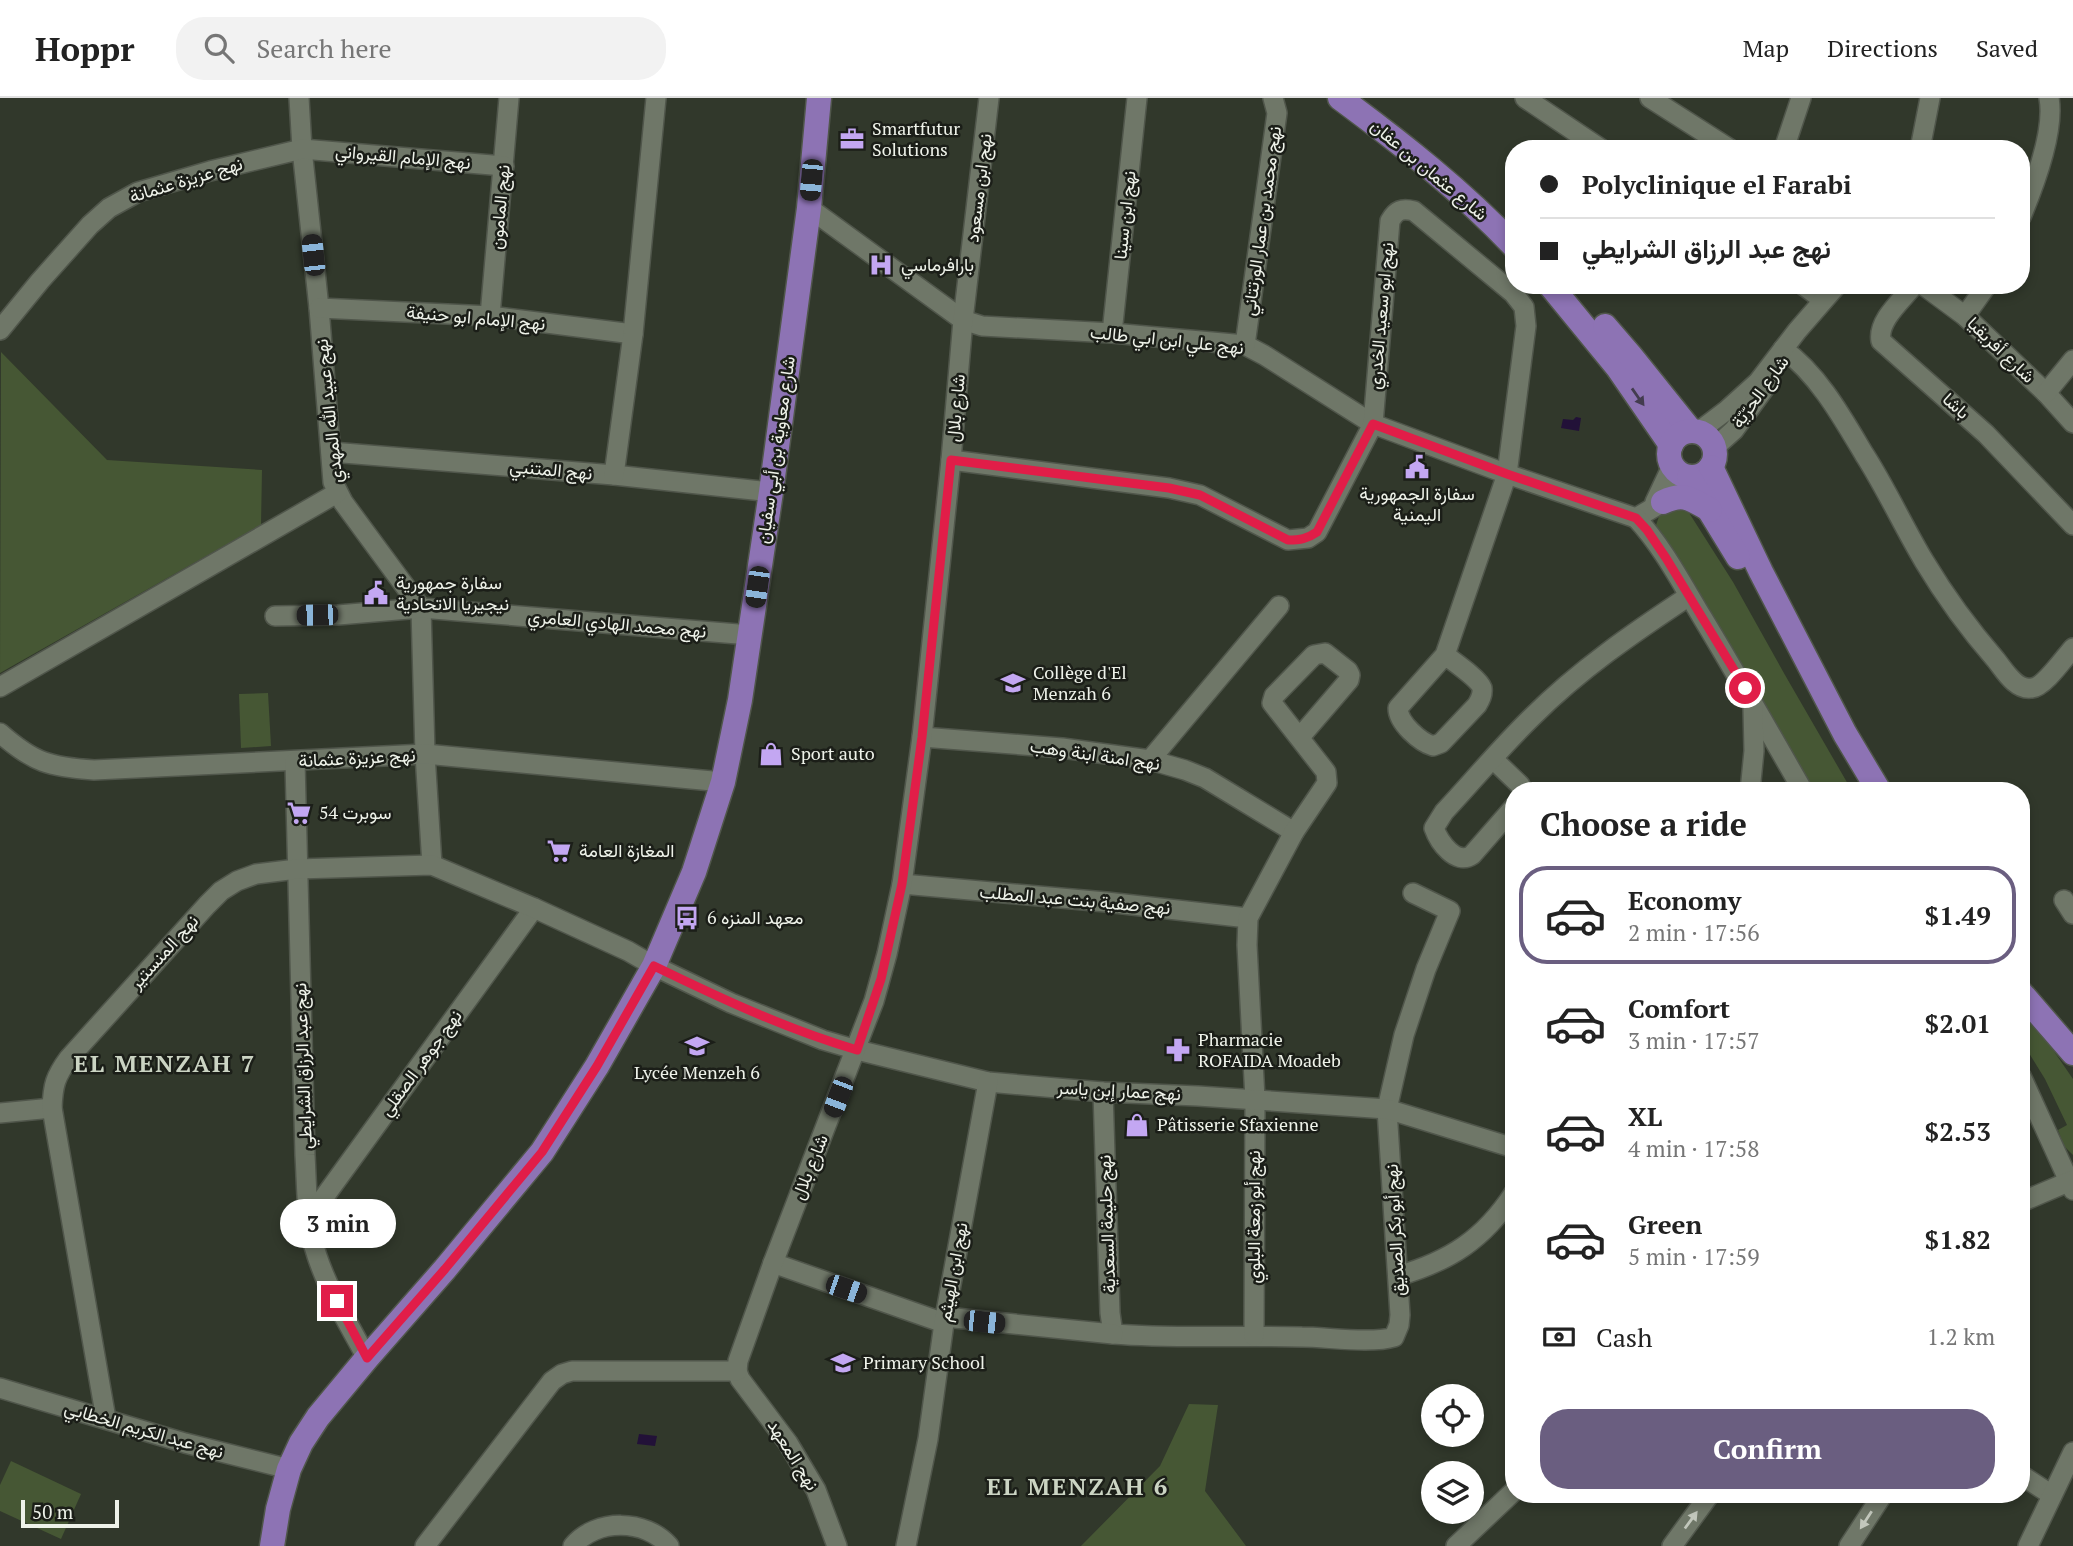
<!DOCTYPE html>
<meta charset="utf-8">
<style>
body{margin:0;font-family:"PT Serif",Vazirmatn,serif;background:#f2f2f2;color:#222;height:100vh;display:flex;flex-direction:column;font-size:26px;white-space:nowrap}
*{box-sizing:border-box;margin:0}
p{font-size:23px;color:#767676}
.icon{flex:none;width:38px;height:38px;fill:none;stroke:currentColor;stroke-width:2;stroke-linecap:round;stroke-linejoin:round}
.map{position:relative;flex:1;overflow:hidden}
.side{position:absolute;left:1505px;top:684px;width:525px;height:721px;display:flex;flex-direction:column;background:#fff;border-radius:28px;box-shadow:0 4px 10px #0003}
.side>*{flex:none}
.hud{position:absolute;left:1505px;top:42px;width:525px;height:154px;border-radius:28px;box-shadow:0 4px 10px #0003;display:grid;align-content:center;height:154px;padding:0 35px;background:#fff}
.tools{position:absolute;left:1421px;top:1286px;display:grid;gap:14px}
.tools a{display:grid;place-items:center;width:63px;height:63px;border-radius:50%;background:#fff;box-shadow:0 4px 10px #0003;font-size:35px}
.scale{position:absolute;left:21px;bottom:18px;width:98px;box-sizing:border-box;padding-left:7px;border:4px solid #eef2e9;border-top:0;font-size:19px;line-height:24px;white-space:nowrap;color:#eef2e9;-webkit-text-stroke:5px #1b1e18;paint-order:stroke}
.end{position:absolute;width:32px;height:32px;margin:-16px;border:9px solid #e11d48;background:#fff;box-shadow:0 0 0 4px #fff}
.from{border-radius:50%}
.bubble{position:absolute;height:49px;border-radius:24px;background:#fff;box-shadow:0 4px 10px #0003;font-size:23px;font-weight:700;line-height:49px;text-align:center}
.car{position:absolute;width:21px;height:42px;margin:-21px -10px;border-radius:9px;box-shadow:0 0 5px 2px #0007;background:linear-gradient(#222 24%,#8ab4d8 0 40%,#222 0 76%,#8ab4d8 0 86%,#222 0)}
.hud b{display:flex;align-items:center;gap:24px;height:66px;font-size:26px}
.hud b+b{border-top:2px solid #e0e0e0}
.hud i{width:18px;height:18px;background:#222}
ul{padding:0;list-style:none}
li{display:flex;align-items:center;gap:21px;height:98px;margin:0 14px 10px;padding:0 21px;border:4px solid transparent;border-radius:28px}
li div{flex:1}
li b{display:block;font-size:26px}
li em{font-style:normal;font-weight:700}
li.selected{border-color:#6a5e80}
li>.icon{width:63px;height:63px;stroke-width:1.5}
h2{padding:0 35px;font-size:32px;line-height:84px}
.pay{display:flex;align-items:center;gap:18px;height:77px;padding:0 35px;font-size:26px}
.pay p{margin-inline-start:auto}
.primary-button{display:flex;gap:14px;margin-top:auto;padding:14px 35px}
.primary-button a{flex:1;height:80px;border-radius:28px;background:#6a5e80;color:#fff;font-size:28px;font-weight:700;line-height:80px;text-align:center}
header{display:flex;align-items:center;gap:42px;box-sizing:border-box;height:98px;padding:0 35px;background:#fff;border-bottom:2px solid #e0e0e0}
header strong{font-size:33px}
nav{display:flex;gap:38px;margin-inline-start:auto;font-size:24px}
.search{width:490px;height:63px;background:#f2f2f2;display:flex;align-items:center;gap:18px;box-sizing:border-box;padding:0 24px;border-radius:28px;color:#767676;font-size:26px}
.map>svg:first-child{display:block}
</style>
<header>
<strong>Hoppr</strong>
<div class="search"><svg class="icon" aria-label="search" viewBox="0 0 24 24"><circle cx="10" cy="10" r="6"/><path d="M15 15l6 6"/></svg>Search here</div>
<nav><a>Map</a><a>Directions</a><a>Saved</a></nav>
</header>
<div class="map">
<svg width="2073" height="1448" viewBox="0 0 2073 1448">
<rect width="100%" height="100%" fill="#31382b"/>
<g fill="#465734">
<path d="M 1,254 L 107,362 L 262,372 L 261,427 L 0,575 Z"/>
<path d="M 1686,410 L 1733,484 L 1785,577 L 1852,693 L 1807,693 L 1665,448 L 1656,427 L 1661,413 Z"/>
<path d="M 268,595 L 271,648 L 241,650 L 239,596 Z"/>
<path d="M 2021,912 L 2038,930 L 2073,981 L 2073,1057 L 2064,1048 L 2058,1032 L 2067,1027 L 2045,981 L 2021,942 Z"/>
<path d="M 1189,1306 L 1218,1307 L 1205,1393 L 1246,1448 L 1081,1448 L 1160,1368 Z"/>
<path d="M 11,1363 L 81,1396 L 61,1441 L 0,1413 L 0,1387 Z"/>
</g>
<g fill="#221138">
<path d="M 1576,319 L 1581,320 L 1579,333 L 1561,330 L 1563,321 L 1573,322 Z"/>
<path d="M 639,1336 L 657,1338 L 655,1348 L 637,1346 Z"/>
</g>
<g fill="none" stroke-linecap="round" stroke-linejoin="round">
<g stroke="#50564b" stroke-width="22">
<g id="minor">
<path d="M 299,0 L 302,51 L 319,210 L 333,384 L 343,404 L 421,510 L 425,656 L 432,767"/>
<path d="M 1525,0 L 1601,51"/>
<path d="M 1650,0 L 1730,51"/>
<path d="M 1784,51 L 1801,0"/>
<path d="M 1920,51 L 1930,0"/>
<path d="M 809,110 L 963,222 L 982,228 L 1112,235 L 1245,247 L 1264,257 L 1373,326 L 1507,376 L 1636,420 L 1663,404 L 1673,394"/>
<path d="M 2021,119 C 2034,88 2055,33 2049,0"/>
<path d="M 1803,187 L 1823,202"/>
<path d="M 1914,187 C 1902,202 1877,223 1881,243 L 1986,336 L 2073,427"/>
<path d="M 1923,187 L 1965,218 L 2046,295 L 2073,325"/>
<path d="M 319,210 L 490,218 L 633,236"/>
<path d="M 490,218 L 509,0"/>
<path d="M 1965,218 L 1987,187"/>
<path d="M 0,232 L 40,183 L 90,127 L 109,110 L 138,94 L 210,73 L 302,51 L 504,68"/>
<path d="M 1112,235 L 1137,0"/>
<path d="M 1245,247 L 1277,15 L 1273,0"/>
<path d="M 1783,251 C 1818,276 1842,319 1864,356 C 1886,390 1903,428 1924,463 C 1945,498 1969,531 1996,562 C 2004,572 2016,593 2032,590 C 2044,589 2064,560 2073,550"/>
<path d="M 2046,295 L 2073,262"/>
<path d="M 1698,334 L 1727,312 L 1758,284 L 1797,233 L 1837,187"/>
<path d="M 1714,350 L 1734,332 L 1769,284"/>
<path d="M 331,354 L 614,377 L 771,394"/>
<path d="M 951,362 L 1169,390 L 1200,397 L 1288,442 L 1308,440 L 1317,434 L 1373,326 L 1390,123 C 1396,112 1402,110 1414,113 L 1513,195 L 1524,209 L 1526,228 L 1507,376 L 1445,557 L 1398,610 C 1398,625 1420,644 1433,648 L 1441,645 L 1477,607 C 1480,602 1483,597 1482,590 C 1479,581 1454,564 1445,557"/>
<path d="M 614,377 L 633,236 L 656,0"/>
<path d="M 1655,404 L 1672,368"/>
<path d="M 1636,420 C 1663,449 1682,486 1702,519 C 1737,577 1770,635 1803,693"/>
<path d="M 275,518 L 338,517 L 421,510 L 750,537"/>
<path d="M 0,589 L 337,395"/>
<path d="M 0,635 C 34,665 50,669 94,672 L 425,656 L 723,684"/>
<path d="M 922,639 L 1062,650 L 1150,662 L 1185,672 L 1205,680 L 1294,734"/>
<path d="M 1493,661 L 1520,687 L 1522,693"/>
<path d="M 1150,662 L 1279,508"/>
<path d="M 295,664 L 305,1057 C 307,1090 306,1126 317,1158 C 329,1194 349,1227 367,1260"/>
<path d="M 1750,693 L 1754,653 L 1753,610"/>
<path d="M 1514,709 L 1472,757 C 1456,768 1439,744 1434,730 L 1444,714 C 1473,683 1501,649 1532,619 C 1579,572 1633,535 1689,498"/>
<path d="M 902,786 L 1106,804 L 1248,820"/>
<path d="M 2064,802 L 2073,816"/>
<path d="M 2021,978 L 2073,1092"/>
<path d="M 1103,994 L 1110,1215 L 1113,1236 C 1176,1241 1239,1237 1302,1239 C 1327,1239 1371,1246 1394,1239 L 1399,1227 L 1400,1217 L 1387,1011 L 1404,937 L 1426,871 L 1450,813 L 1413,795"/>
<path d="M 0,1015 L 52,1010"/>
<path d="M 2021,1104 L 2073,1082"/>
<path d="M 309,1120 L 534,810"/>
<path d="M 773,1165 L 944,1225"/>
<path d="M 1398,1178 C 1450,1163 1484,1141 1514,1095"/>
<path d="M 945,1219 L 1113,1236"/>
<path d="M 1254,1238 L 1255,1001 L 1247,847 L 1248,820 L 1294,734 L 1327,685 L 1326,674 L 1272,605 L 1274,598 L 1314,557 L 1325,555 L 1348,573 L 1350,577 L 1349,582 L 1300,639"/>
<path d="M 737,1273 L 740,1281 L 788,1345 L 816,1392 L 837,1448"/>
<path d="M 0,1290 L 185,1345 L 289,1371"/>
<path d="M 106,1321 L 52,1010 C 53,987 55,979 69,960 L 207,807 L 221,793 L 237,783 L 256,776 L 297,771 L 432,767 L 534,810 L 628,853 L 654,868 L 731,905 L 823,942 L 857,952 L 988,984 L 1103,994 L 1198,998 L 1387,1011 L 1514,1050"/>
<path d="M 2021,1377 L 2052,1397"/>
<path d="M 425,1448 L 552,1283 L 562,1276 L 572,1273 L 737,1273 L 738,1263 L 773,1165 L 874,903 L 887,856 L 902,786 L 922,639 L 951,362 L 963,222 L 989,0"/>
<path d="M 573,1448 C 596,1420 646,1421 669,1448"/>
<path d="M 906,1448 L 928,1341 L 944,1225 L 988,984"/>
<path d="M 1456,1448 L 1514,1393"/>
<path d="M 1672,1448 L 1710,1396"/>
<path d="M 1849,1448 L 1883,1396"/>
<path d="M 2028,1448 L 2073,1354"/>
</g>
</g>
<g stroke="#50564b" stroke-width="27">
<g id="major">
<path d="M 1340,0 C 1401,45 1462,93 1514,148"/>
<path d="M 1550,187 L 1618,270 L 1671,347"/>
<path d="M 1605,228 L 1630,257 L 1691,333"/>
<circle cx="1692" cy="356" r="23"/>
<path d="M 1711,369 L 1761,474 L 1845,636 L 1879,693"/>
<path d="M 1689,379 L 1738,459"/>
<path d="M 1663,404 C 1684,394 1691,401 1710,412"/>
<path d="M 2021,895 L 2073,955"/>
<path d="M 272,1448 L 278,1411 L 289,1371 L 301,1345 L 318,1319 L 367,1260 L 445,1171 L 542,1054 L 597,968 L 654,868 L 694,774 L 723,684 L 740,602 L 771,394 L 809,110 L 819,0"/>
</g>
</g>
<use href="#minor" stroke="#6f7768" stroke-width="19"/>
<use href="#major" stroke="#8d73b4" stroke-width="24"/>
</g>
<defs><path id="oneway-solid" d="M-6-.8H1V-3.2L6.5 0L1 3.2V.8H-6Z" transform="scale(1.75)"/></defs>
<use fill="#433c4f" href="#oneway-solid" transform="translate(1638 299) rotate(55)"/>
<g fill="#c2c7bc">
<use href="#oneway-solid" transform="translate(1691 1422) rotate(-54)"/>
<use href="#oneway-solid" transform="translate(1866 1422) rotate(123)"/>
</g>
<g fill="none" stroke-linecap="round" stroke-linejoin="round">
<path stroke="#e11d48" stroke-width="9" d="M 337,1203 L 367,1260 L 445,1171 L 542,1054 L 597,968 L 654,868 C 720,900 786,931 857,952 L 881,881 L 902,786 L 922,639 L 951,362 L 1169,390 L 1200,397 L 1288,442 C 1300,442 1307,441 1317,434 L 1373,326 L 1507,376 L 1636,420 L 1647,432 L 1666,460 L 1745,590"/>
</g>
<defs>
<g id="office-bare" transform="scale(1.89)"><path d="M-6-3h4V-5.5h4V-3h4V5H-6ZM-1-4.5V-3h2v-1.5ZM-6 0V1H6V0Z" fill="#c3a7f2" stroke="#1b1e18" stroke-width="2.5" paint-order="stroke"/></g>
<g id="hospital-bare" transform="scale(1.89)"><path d="M-5-5h3v3.5h4V-5h3V5h-3V1.5h-4V5h-3Z" fill="#c3a7f2" stroke="#1b1e18" stroke-width="2.5" paint-order="stroke"/></g>
<g id="civic-bare" transform="scale(1.89)"><path d="M-.6-6.5H3V-4.5H.6V-3L4-1V1h2V6H-6V1h2V-1L-.6-3ZM-1.2 2.5V6h2.4V2.5Z" fill="#c3a7f2" stroke="#1b1e18" stroke-width="2.5" paint-order="stroke"/></g>
<g id="school-bare" transform="scale(1.89)"><path d="M0-5L7-2L0 1L-7-2ZM-4 1L0 2.5L4 1V4Q0 6-4 4Z" fill="#c3a7f2" stroke="#1b1e18" stroke-width="2.5" paint-order="stroke"/></g>
<g id="shop-bare" transform="scale(1.89)"><path d="M-5-2.5h2.3a2.7 3.5 0 0 1 5.4 0H5L5.5 6h-11ZM-1.5-2.5h3a1.5 2.3 0 0 0-3 0Z" fill="#c3a7f2" stroke="#1b1e18" stroke-width="2.5" paint-order="stroke"/></g>
<g id="supermarket-bare" transform="scale(1.89)"><path d="M-6-5.5h2.5l.6 2H6L4.5 2H-2.5L-4.4-4H-6ZM-1.5 3.2a1.3 1.3 0 1 0 .1 0ZM3 3.2a1.3 1.3 0 1 0 .1 0Z" fill="#c3a7f2" stroke="#1b1e18" stroke-width="2.5" paint-order="stroke"/></g>
<g id="bus-bare" transform="scale(1.89)"><path d="M-5-6H5V4H4V6H2V4H-2V6H-4V4H-5ZM-3.5-4V0h7V-4ZM-3.5 1.2v1.5H-2V1.2ZM2 1.2v1.5H3.5V1.2Z" fill="#c3a7f2" stroke="#1b1e18" stroke-width="2.5" paint-order="stroke"/></g>
<g id="pharmacy-bare" transform="scale(1.89)"><path d="M-2-6h4v4h4v4h-4v4h-4v-4h-4v-4h4Z" fill="#c3a7f2" stroke="#1b1e18" stroke-width="2.5" paint-order="stroke"/></g>
</defs>
<g fill-rule="evenodd">
<use href="#office-bare" x="852" y="41"/>
<use href="#hospital-bare" x="881" y="167"/>
<use href="#civic-bare" x="1417" y="369"/>
<use href="#civic-bare" x="376" y="495"/>
<use href="#school-bare" x="1013" y="585"/>
<use href="#shop-bare" x="771" y="656"/>
<use href="#supermarket-bare" x="299" y="715"/>
<use href="#supermarket-bare" x="559" y="753"/>
<use href="#bus-bare" x="687" y="820"/>
<use href="#school-bare" x="697" y="948"/>
<use href="#pharmacy-bare" x="1178" y="952"/>
<use href="#shop-bare" x="1137" y="1027"/>
<use href="#school-bare" x="843" y="1265"/>
</g>
<g text-anchor="middle" stroke-width="5" stroke-linejoin="round" paint-order="stroke">
<g font-size="18" fill="#eef2e9" stroke="#1b1e18" text-anchor="start">
<text x="872" y="37">Smartfutur<tspan x="872" dy="21">Solutions</tspan></text>
<text x="901" y="173">بارافرماسي</text>
<text x="1417" y="402" text-anchor="middle">سفارة الجمهورية<tspan x="1417" dy="21">اليمنية</tspan></text>
<text x="396" y="491">سفارة جمهورية<tspan x="396" dy="21">نيجيريا الاتحادية</tspan></text>
<text x="1033" y="581">Collège d'El<tspan x="1033" dy="21">Menzah 6</tspan></text>
<text x="791" y="662">Sport auto</text>
<text x="319" y="721">سوبرت 54</text>
<text x="579" y="759">المغازة العامة</text>
<text x="707" y="826">معهد المنزه 6</text>
<text x="1198" y="948">Pharmacie<tspan x="1198" dy="21">ROFAIDA Moadeb</tspan></text>
<text x="697" y="981" text-anchor="middle">Lycée Menzeh 6</text>
<text x="1157" y="1033">Pâtisserie Sfaxienne</text>
<text x="863" y="1271">Primary School</text>
</g>
<g font-size="18" fill="#eef2e9" stroke="#1b1e18">
<text transform="translate(403 59) rotate(5)" y="6">نهج الإمام القيرواني</text>
<text transform="translate(1429 72) rotate(40)" y="6">شارع عثمان بن عفان</text>
<text transform="translate(186 82) rotate(-17)" y="6">نهج عزيزة عثمانة</text>
<text transform="translate(979 90) rotate(-83)" y="6">نهج ابن مسعود</text>
<text transform="translate(500 109) rotate(-85)" y="6">نهج المامون</text>
<text transform="translate(1125 117) rotate(-84)" y="6">نهج ابن سينا</text>
<text transform="translate(1262 123) rotate(-82)" y="6">نهج محمد بن عمار الورتتاني</text>
<text transform="translate(1381 218) rotate(-85)" y="6">نهج ابو سعيد الخدري</text>
<text transform="translate(476 220) rotate(5)" y="6">نهج الإمام ابو حنيفة</text>
<text transform="translate(1167 242) rotate(6)" y="6">نهج علي ابن ابي طالب</text>
<text transform="translate(2001 252) rotate(44)" y="6">شارع أفريقيا</text>
<text transform="translate(1760 294) rotate(-54)" y="6">شارع الحرّيّة</text>
<text transform="translate(1956 308) rotate(42)" y="6">باشا</text>
<text transform="translate(956 310) rotate(-85)" y="6">شارع بلال</text>
<text transform="translate(329 313) rotate(-96)" y="6">نهج عبيد الله المهدي</text>
<text transform="translate(776 352) rotate(-82)" y="6">شارع معاوية بن أبي سفيان</text>
<text transform="translate(551 372) rotate(5)" y="6">نهج المتنبي</text>
<text transform="translate(617 526) rotate(5)" y="6">نهج محمد الهادي العامري</text>
<text transform="translate(1095 657) rotate(8)" y="6">نهج امنة ابنة وهب</text>
<text transform="translate(357 660) rotate(-3)" y="6">نهج عزيزة عثمانة</text>
<text transform="translate(1075 802) rotate(5)" y="6">نهج صفية بنت عبد المطلب</text>
<text transform="translate(164 854) rotate(-48)" y="6">نهج المنستير</text>
<text transform="translate(421 965) rotate(-54)" y="6">نهج جوهر الصقلي</text>
<text transform="translate(303 968) rotate(-92)" y="6">نهج عبد الرزاق الشرايطي</text>
<text transform="translate(1119 993) rotate(3)" y="6">نهج عمار إبن ياسر</text>
<text transform="translate(810 1069) rotate(-68)" y="6">شارع بلال</text>
<text transform="translate(1254 1119) rotate(-90)" y="6">نهج أبو زمعة البلوي</text>
<text transform="translate(1107 1126) rotate(-92)" y="6">نهج حليمة السعدية</text>
<text transform="translate(1395 1132) rotate(-93)" y="6">نهج أبو بكر الصديق</text>
<text transform="translate(953 1174) rotate(-80)" y="6">نهج ابن الهيثم</text>
<text transform="translate(144 1332) rotate(16)" y="6">نهج عبد الكريم الخطابي</text>
<text transform="translate(793 1357) rotate(58)" y="6">نهج المعهد</text>
</g>
<g font-size="24" font-weight="bold" letter-spacing="2" fill="#cbd4c3" stroke="#1b1e18">
<text x="165" y="974">EL MENZAH 7</text>
<text x="1078" y="1397">EL MENZAH 6</text>
</g>
</g>
</svg>
<div class="tools">
<a><svg class="icon" aria-label="locate" viewBox="0 0 24 24"><circle cx="12" cy="12" r="6"/><path d="M12 2v4M12 18v4M2 12h4M18 12h4"/></svg></a>
<a><svg class="icon" aria-label="layers" viewBox="0 0 24 24"><path d="M12 4l9 5-9 5-9-5zM3 14l9 5 9-5"/></svg></a>
</div>
<div class="scale">50 m</div>
<i class="end from" style="left:1745px;top:590px"></i>
<i class="end" style="left:337px;top:1203px"></i>
<div class="bubble" style="left:280px;top:1101px;width:116px">3 min</div>
<i class="car" style="left:811px;top:82px;rotate:185deg"></i>
<i class="car" style="left:313px;top:157px;rotate:354deg"></i>
<i class="car" style="left:757px;top:489px;rotate:188deg"></i>
<i class="car" style="left:317px;top:517px;rotate:269deg"></i>
<i class="car" style="left:838px;top:999px;rotate:201deg"></i>
<i class="car" style="left:846px;top:1191px;rotate:109deg"></i>
<i class="car" style="left:984px;top:1224px;rotate:96deg"></i>
<div class="hud">
<b><i class="from"></i>Polyclinique el Farabi</b>
<b><i></i>نهج عبد الرزاق الشرايطي</b>
</div>
<section class="side">
<h2>Choose a ride</h2>
<ul>
<li class="selected"><svg class="icon" aria-label="car" viewBox="0 0 24 24"><path d="M5 17H2v-5l4-1 3-4h7l3 4 3 1v5h-3M9 17h6M6 11h13"/><circle cx="7" cy="17" r="2"/><circle cx="17" cy="17" r="2"/></svg><div><b>Economy</b><p>2 min · 17:56</p></div><em>$1.49</em></li>
<li><svg class="icon" aria-label="car" viewBox="0 0 24 24"><path d="M5 17H2v-5l4-1 3-4h7l3 4 3 1v5h-3M9 17h6M6 11h13"/><circle cx="7" cy="17" r="2"/><circle cx="17" cy="17" r="2"/></svg><div><b>Comfort</b><p>3 min · 17:57</p></div><em>$2.01</em></li>
<li><svg class="icon" aria-label="car" viewBox="0 0 24 24"><path d="M5 17H2v-5l4-1 3-4h7l3 4 3 1v5h-3M9 17h6M6 11h13"/><circle cx="7" cy="17" r="2"/><circle cx="17" cy="17" r="2"/></svg><div><b>XL</b><p>4 min · 17:58</p></div><em>$2.53</em></li>
<li><svg class="icon" aria-label="car" viewBox="0 0 24 24"><path d="M5 17H2v-5l4-1 3-4h7l3 4 3 1v5h-3M9 17h6M6 11h13"/><circle cx="7" cy="17" r="2"/><circle cx="17" cy="17" r="2"/></svg><div><b>Green</b><p>5 min · 17:59</p></div><em>$1.82</em></li>
</ul>
<div class="pay"><svg class="icon" aria-label="cash" viewBox="0 0 24 24"><path d="M3 7h18v10H3z"/><circle cx="12" cy="12" r="2"/></svg>Cash<p>1.2 km</p></div>
<div class="primary-button"><a>Confirm</a></div>
</section>
</div>
